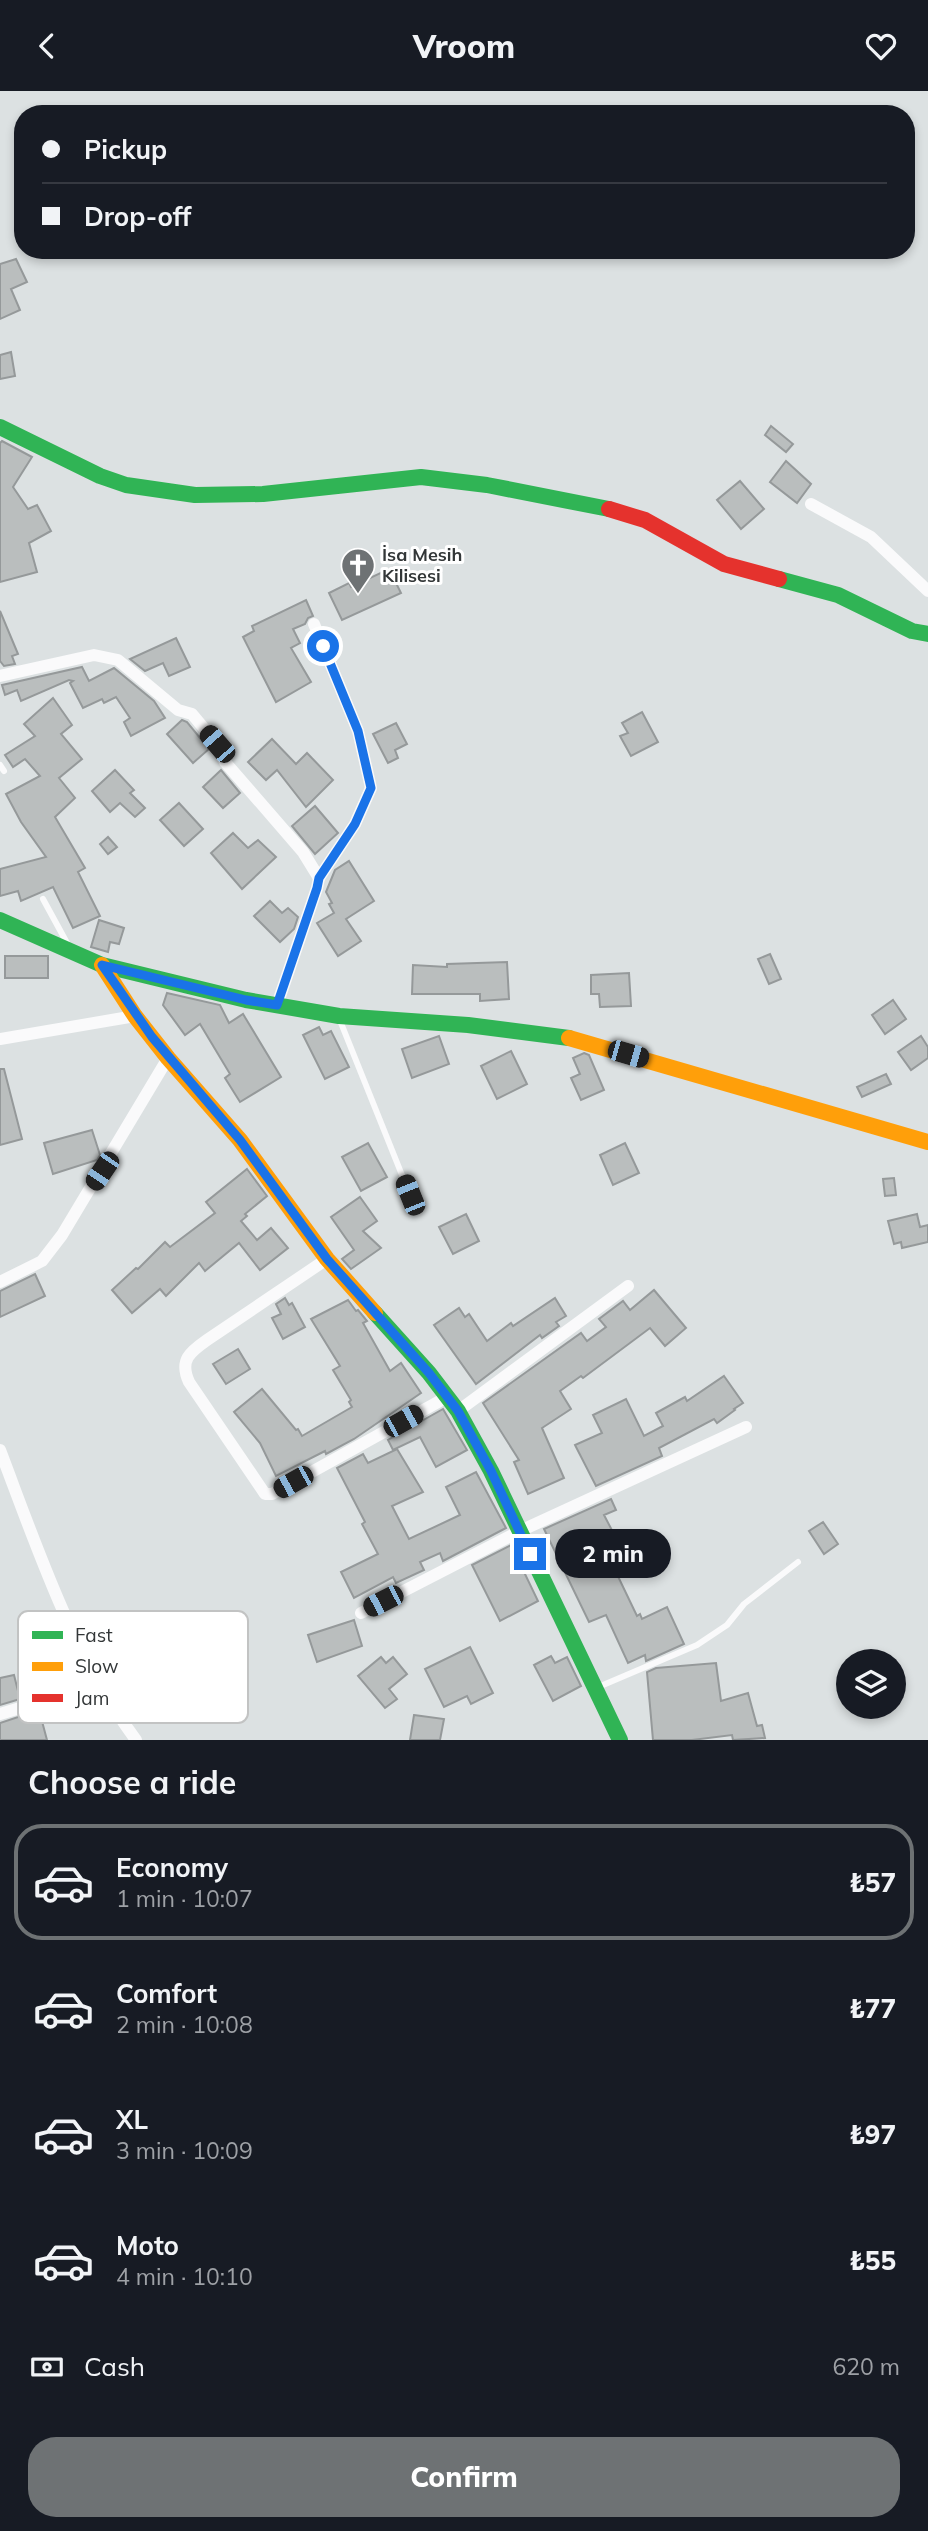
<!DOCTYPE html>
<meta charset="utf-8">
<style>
body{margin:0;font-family:Mulish,sans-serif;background:#242831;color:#f1f3f6;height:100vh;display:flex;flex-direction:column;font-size:26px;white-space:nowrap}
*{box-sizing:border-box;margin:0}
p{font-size:23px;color:#9ea1a6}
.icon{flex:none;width:38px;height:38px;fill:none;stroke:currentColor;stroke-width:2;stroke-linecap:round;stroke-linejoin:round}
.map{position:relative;height:1649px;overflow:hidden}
.drawer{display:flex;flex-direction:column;background:#171b24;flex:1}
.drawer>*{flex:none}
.banner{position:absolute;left:14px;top:14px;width:901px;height:154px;border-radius:28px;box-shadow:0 4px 10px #0003;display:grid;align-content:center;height:154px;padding:0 28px;background:#171b24}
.tools{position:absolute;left:836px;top:1558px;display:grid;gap:14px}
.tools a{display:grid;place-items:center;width:70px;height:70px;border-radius:50%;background:#171b24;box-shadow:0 4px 10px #0003;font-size:35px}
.end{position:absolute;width:32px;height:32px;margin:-16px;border:9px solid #1a73e8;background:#fff;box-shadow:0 0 0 4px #fff}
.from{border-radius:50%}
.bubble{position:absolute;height:49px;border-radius:24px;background:#171b24;box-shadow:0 4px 10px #0003;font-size:23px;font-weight:800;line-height:49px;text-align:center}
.car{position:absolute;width:21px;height:42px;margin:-21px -10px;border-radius:9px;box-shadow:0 0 5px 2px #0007;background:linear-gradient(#222 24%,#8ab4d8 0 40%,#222 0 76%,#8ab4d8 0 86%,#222 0)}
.banner b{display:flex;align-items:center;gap:24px;height:66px;font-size:26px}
.banner b+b{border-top:2px solid #363941}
.banner i{width:18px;height:18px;background:#f1f3f6}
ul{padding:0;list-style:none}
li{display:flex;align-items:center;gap:21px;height:116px;margin:0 14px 10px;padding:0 14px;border:4px solid transparent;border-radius:28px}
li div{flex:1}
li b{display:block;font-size:26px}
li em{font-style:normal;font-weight:800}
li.selected{border-color:#6e7274}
li>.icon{width:63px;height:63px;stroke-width:1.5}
h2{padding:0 28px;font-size:32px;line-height:84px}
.pay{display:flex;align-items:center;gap:18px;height:77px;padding:0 28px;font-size:26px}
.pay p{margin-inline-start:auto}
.button{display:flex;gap:14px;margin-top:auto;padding:14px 28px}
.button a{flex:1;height:80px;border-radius:28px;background:#6e7274;color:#fff;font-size:28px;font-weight:800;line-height:80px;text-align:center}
header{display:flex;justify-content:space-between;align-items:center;height:91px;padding:0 28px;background:#171b24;font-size:32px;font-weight:800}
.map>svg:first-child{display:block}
</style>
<header><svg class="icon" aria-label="back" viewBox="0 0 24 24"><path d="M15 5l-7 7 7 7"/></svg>Vroom<svg class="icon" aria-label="heart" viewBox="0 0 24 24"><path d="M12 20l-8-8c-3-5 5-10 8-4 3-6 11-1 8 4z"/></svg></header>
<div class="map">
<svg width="928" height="1649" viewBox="0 0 928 1649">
<rect width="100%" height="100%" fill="#dce1e2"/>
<g fill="#babebe" stroke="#95999a" stroke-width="2">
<path d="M 16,168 L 27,191 L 11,198 L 20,219 L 0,228 L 0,173 Z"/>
<path d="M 11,261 L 15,285 L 0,288 L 0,264 Z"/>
<path d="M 771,335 L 793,353 L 786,361 L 765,344 Z"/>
<path d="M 2,350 L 32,366 L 13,396 L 28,418 L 37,414 L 51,440 L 29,452 L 37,481 L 0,491 L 0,352 Z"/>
<path d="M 786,370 L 811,393 L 797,412 L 770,391 Z"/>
<path d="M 740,390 L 764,418 L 741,438 L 717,409 Z"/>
<path d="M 389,478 L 401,502 L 342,529 L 329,502 L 349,492 L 351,496 Z"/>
<path d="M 306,509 L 313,525 L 308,527 L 305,533 L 293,538 L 300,552 L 291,557 L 311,591 L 276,611 L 243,546 L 254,540 L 252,535 Z"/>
<path d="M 0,520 L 18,563 L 12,565 L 15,573 L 4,575 L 0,570 Z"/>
<path d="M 176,547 L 190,576 L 169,585 L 163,572 L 145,580 L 130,568 Z"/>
<path d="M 82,576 L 89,590 L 114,577 L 154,610 L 165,627 L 131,645 L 124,631 L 130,627 L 116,606 L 104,612 L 102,608 L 83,617 L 70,592 L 73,590 L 69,589 L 21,610 L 17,599 L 5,604 L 2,594 Z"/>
<path d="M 53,607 L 72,634 L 61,643 L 82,668 L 59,687 L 75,707 L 55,726 L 85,777 L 78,781 L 100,825 L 73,837 L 53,796 L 21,810 L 18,800 L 0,805 L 0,778 L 46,766 L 21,731 L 6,703 L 40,685 L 25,668 L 13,676 L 5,664 L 35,645 L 24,633 Z"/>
<path d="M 642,621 L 658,651 L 631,665 L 620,645 L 628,642 L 622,632 Z"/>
<path d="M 182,629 L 187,631 L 209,658 L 193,672 L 167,643 Z"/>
<path d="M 396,632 L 407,653 L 395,659 L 398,667 L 388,672 L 373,643 Z"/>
<path d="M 272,648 L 296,673 L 307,662 L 333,689 L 306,716 L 277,679 L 266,689 L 248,671 Z"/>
<path d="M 115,679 L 134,699 L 130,702 L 145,717 L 135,726 L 120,712 L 110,721 L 92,700 Z"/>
<path d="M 221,679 L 240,702 L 223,717 L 203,696 Z"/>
<path d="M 179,712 L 203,738 L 184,755 L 160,729 Z"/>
<path d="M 315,715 L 338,742 L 315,763 L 292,735 Z"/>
<path d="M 233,742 L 248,757 L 258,749 L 276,766 L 242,798 L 211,762 Z"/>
<path d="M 108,746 L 117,756 L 108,763 L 100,753 Z"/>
<path d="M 349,770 L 374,810 L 346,828 L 361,850 L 338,865 L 317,832 L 334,822 L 329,813 L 332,812 L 326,801 L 335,779 Z"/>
<path d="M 270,810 L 282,822 L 288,817 L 298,826 L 294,838 L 280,851 L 254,825 Z"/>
<path d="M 99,829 L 124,837 L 119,853 L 110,851 L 108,861 L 91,856 Z"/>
<path d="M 770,863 L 781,888 L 769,893 L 758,868 Z"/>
<rect x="5" y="865" width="43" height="22"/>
<path d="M 507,871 L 509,908 L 480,910 L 480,903 L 412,903 L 413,874 L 447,876 L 447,873 Z"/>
<path d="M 629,882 L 631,915 L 600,916 L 599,903 L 591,903 L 591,884 Z"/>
<path d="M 167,902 L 220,914 L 229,932 L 243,923 L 281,986 L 240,1011 L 225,987 L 230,983 L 200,933 L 185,944 L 163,914 Z"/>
<path d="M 893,909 L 906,928 L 885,943 L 872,924 Z"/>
<path d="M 319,936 L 323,944 L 331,940 L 349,976 L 325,988 L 303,944 Z"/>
<path d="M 439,945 L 449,973 L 412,987 L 402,958 Z"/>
<path d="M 921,945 L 928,956 L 928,967 L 911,979 L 898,961 Z"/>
<path d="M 511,960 L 527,993 L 497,1008 L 481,975 Z"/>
<path d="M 584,962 L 589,964 L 604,999 L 581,1009 L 571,987 L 580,983 L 573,967 Z"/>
<path d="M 0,978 L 4,978 L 22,1048 L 0,1054 Z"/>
<path d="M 886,983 L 891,993 L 862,1006 L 857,996 Z"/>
<path d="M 92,1039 L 100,1064 L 97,1069 L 53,1083 L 44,1052 Z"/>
<path d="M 368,1052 L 387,1086 L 361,1100 L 342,1066 Z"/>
<path d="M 625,1052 L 639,1082 L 613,1094 L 600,1064 Z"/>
<path d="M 247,1078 L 267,1105 L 245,1123 L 247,1125 L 241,1130 L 257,1149 L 271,1137 L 288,1157 L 260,1179 L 239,1152 L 205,1180 L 199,1172 L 166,1205 L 160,1198 L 132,1222 L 112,1199 L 136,1177 L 138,1178 L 165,1151 L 170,1156 L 215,1122 L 206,1111 Z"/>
<path d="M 894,1087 L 896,1104 L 885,1105 L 883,1088 Z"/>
<path d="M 360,1106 L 377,1130 L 363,1140 L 381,1157 L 351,1178 L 342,1168 L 354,1159 L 331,1126 Z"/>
<path d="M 466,1123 L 479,1150 L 453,1163 L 439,1136 Z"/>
<path d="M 917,1123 L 920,1136 L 928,1134 L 928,1151 L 902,1157 L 901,1151 L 894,1153 L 888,1130 Z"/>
<path d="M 35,1183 L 45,1205 L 0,1226 L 0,1200 Z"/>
<path d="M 654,1199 L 686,1237 L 665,1255 L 650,1237 L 583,1287 L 581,1285 L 560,1300 L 571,1318 L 542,1337 L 564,1387 L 528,1403 L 514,1371 L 519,1369 L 483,1312 L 581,1242 L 587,1250 L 606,1236 L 599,1228 L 623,1210 L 630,1219 Z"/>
<path d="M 285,1207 L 289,1214 L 292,1212 L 305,1236 L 283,1248 L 272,1227 L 281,1223 L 276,1213 Z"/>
<path d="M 555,1207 L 566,1225 L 556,1231 L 559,1235 L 542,1247 L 540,1244 L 476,1293 L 434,1234 L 459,1217 L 465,1226 L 469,1223 L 487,1250 L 511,1232 L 513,1235 Z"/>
<path d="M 348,1209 L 356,1220 L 358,1219 L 367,1230 L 363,1232 L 390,1280 L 401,1272 L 421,1302 L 354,1348 L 326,1363 L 325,1360 L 276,1385 L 260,1352 L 234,1321 L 262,1298 L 296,1339 L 298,1338 L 302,1345 L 352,1316 L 349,1311 L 351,1309 L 333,1279 L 340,1275 L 311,1228 Z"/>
<path d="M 238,1258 L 250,1278 L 226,1293 L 213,1273 Z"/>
<path d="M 724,1285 L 743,1312 L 734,1318 L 735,1319 L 717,1332 L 714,1328 L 659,1357 L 662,1365 L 596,1395 L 575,1354 L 602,1342 L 593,1324 L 626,1308 L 644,1345 L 663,1335 L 656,1322 L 685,1306 L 687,1310 Z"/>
<path d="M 443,1318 L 467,1359 L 436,1376 L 420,1346 L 393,1359 L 388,1349 Z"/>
<path d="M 397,1358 L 423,1401 L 392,1415 L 409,1448 L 460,1424 L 446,1396 L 476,1381 L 506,1437 L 443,1470 L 440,1462 L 420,1471 L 424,1479 L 396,1492 L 393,1486 L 354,1507 L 341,1481 L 378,1463 L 362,1433 L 365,1431 L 337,1377 L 363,1363 L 368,1372 Z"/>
<path d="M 611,1408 L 616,1419 L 604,1424 L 616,1447 L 621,1445 L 632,1466 L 613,1475 L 637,1525 L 640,1523 L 642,1528 L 667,1516 L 684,1553 L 646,1570 L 645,1564 L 628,1572 L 606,1524 L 589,1531 L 544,1438 Z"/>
<path d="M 823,1431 L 838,1453 L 824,1463 L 809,1440 Z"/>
<path d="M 511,1454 L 538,1510 L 500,1530 L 472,1474 Z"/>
<path d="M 354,1529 L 362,1555 L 317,1571 L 308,1544 Z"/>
<path d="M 470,1556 L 493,1602 L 471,1613 L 467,1605 L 444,1616 L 425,1578 Z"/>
<path d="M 551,1565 L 555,1572 L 567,1566 L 581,1595 L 553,1610 L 534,1574 Z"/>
<path d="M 381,1566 L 386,1572 L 393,1566 L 407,1583 L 389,1598 L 397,1608 L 385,1617 L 358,1585 Z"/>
<path d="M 716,1572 L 721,1610 L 748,1602 L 757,1635 L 762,1634 L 765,1647 L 733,1649 L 732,1644 L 692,1649 L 653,1649 L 647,1581 L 656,1577 Z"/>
<path d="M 14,1584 L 20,1608 L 0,1614 L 0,1587 Z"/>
<path d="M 39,1619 L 47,1649 L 0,1649 L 0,1632 Z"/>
<path d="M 414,1624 L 444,1628 L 440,1649 L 410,1649 Z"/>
</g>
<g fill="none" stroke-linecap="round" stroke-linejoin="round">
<g stroke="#fafafb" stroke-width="6">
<path d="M 0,674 L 4,680"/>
<path d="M 43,808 L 67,852"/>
<path d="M 339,927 L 410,1104"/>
<path d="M 596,1597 L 697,1554 L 727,1534 L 744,1513 L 798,1471"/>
</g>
<g stroke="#fafafb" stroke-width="12">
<path d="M 811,413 L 871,446 L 928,500"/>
<path d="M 314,533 L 358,640 L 371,697 L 355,733 L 319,787"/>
<path d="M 0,585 L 94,564 L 118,569 L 178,619 L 192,623 L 217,653 L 225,671 L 303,761 L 319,787 L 317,797 L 277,914"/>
<path d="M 0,948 L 135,925"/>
<path d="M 327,1168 L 207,1249 C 190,1261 179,1269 189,1291 L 261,1397 L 265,1403 L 272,1403 L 447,1306"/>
<path d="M 0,1191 L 42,1170 L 62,1144 L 168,967"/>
<path d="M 458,1320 L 628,1195"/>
<path d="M 0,1359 C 38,1459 72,1562 136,1649"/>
<path d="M 361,1522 L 520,1440 L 746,1336"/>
<path d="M 0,1623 L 20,1617"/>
</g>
<g stroke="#30b455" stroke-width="16">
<path d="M 0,336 L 100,385 L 126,394 L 195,404 L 263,403 L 421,386 L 487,394 L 609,418"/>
<path d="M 779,488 L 838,504 L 912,540 L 928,543"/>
<path d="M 0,829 L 102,874 L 246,909 L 339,925 L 468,934 L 569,947"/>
<path d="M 375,1222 L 429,1282 L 458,1320 L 491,1380 L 620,1649"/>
</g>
<g stroke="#ff9f0a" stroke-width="16">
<path d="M 102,874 L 135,925 L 168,967 L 240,1049 L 327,1168 L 375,1222"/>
<path d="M 569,947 L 928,1051"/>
</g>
<path stroke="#e5322d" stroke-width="16" d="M 609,418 L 645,429 L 724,473 L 779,488"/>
</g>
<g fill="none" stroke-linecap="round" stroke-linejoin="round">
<path stroke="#1a73e8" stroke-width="9" d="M 323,555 L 358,640 L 371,697 L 355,733 L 319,787 L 317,797 L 277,914 L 246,909 L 102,874 L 152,946 L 240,1049 L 327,1168 L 429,1282 L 458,1320 L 491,1380 L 530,1463"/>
</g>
<defs>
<g id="church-pin" transform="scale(1.75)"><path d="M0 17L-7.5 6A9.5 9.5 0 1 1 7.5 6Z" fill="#6e7274" stroke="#fff"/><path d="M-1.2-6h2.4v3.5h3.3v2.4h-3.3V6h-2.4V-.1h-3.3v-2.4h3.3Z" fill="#fff"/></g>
</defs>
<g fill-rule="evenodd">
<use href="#church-pin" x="358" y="474"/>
</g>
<g text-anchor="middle" stroke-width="6" stroke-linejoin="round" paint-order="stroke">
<g font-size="18" font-weight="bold" fill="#333738" stroke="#fff" text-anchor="start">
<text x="382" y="470">İsa Mesih<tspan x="382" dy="21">Kilisesi</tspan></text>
</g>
</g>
<rect x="18" y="1520" width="230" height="112" rx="10" fill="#fff" stroke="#c2c3c3" stroke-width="2"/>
<rect x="32" y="1540" width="31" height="8" fill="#30b455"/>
<rect x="32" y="1571" width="31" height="9" fill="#ff9f0a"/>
<rect x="32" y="1603" width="31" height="8" fill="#e5322d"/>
<g font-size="19" fill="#333738">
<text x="75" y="1551">Fast</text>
<text x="75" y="1582">Slow</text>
<text x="75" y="1614">Jam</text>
</g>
</svg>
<div class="tools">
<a><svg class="icon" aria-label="layers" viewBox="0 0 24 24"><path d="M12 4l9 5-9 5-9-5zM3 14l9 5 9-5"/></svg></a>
</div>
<i class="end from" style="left:323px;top:555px"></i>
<i class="end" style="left:530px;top:1463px"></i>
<div class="bubble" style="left:555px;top:1438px;width:116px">2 min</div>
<i class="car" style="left:217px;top:653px;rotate:319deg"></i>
<i class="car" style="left:628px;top:963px;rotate:106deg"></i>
<i class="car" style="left:102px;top:1080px;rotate:214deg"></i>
<i class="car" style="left:410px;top:1104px;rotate:338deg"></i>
<i class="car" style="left:403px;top:1330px;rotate:61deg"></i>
<i class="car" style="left:293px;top:1391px;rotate:241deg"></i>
<i class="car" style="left:383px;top:1510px;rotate:243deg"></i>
<div class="banner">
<b><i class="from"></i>Pickup</b>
<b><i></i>Drop-off</b>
</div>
</div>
<section class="drawer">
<h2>Choose a ride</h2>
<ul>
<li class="selected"><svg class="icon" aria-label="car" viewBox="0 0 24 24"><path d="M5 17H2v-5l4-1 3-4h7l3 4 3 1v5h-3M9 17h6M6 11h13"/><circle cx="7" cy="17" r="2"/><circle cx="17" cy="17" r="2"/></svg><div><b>Economy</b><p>1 min · 10:07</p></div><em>₺57</em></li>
<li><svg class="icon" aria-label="car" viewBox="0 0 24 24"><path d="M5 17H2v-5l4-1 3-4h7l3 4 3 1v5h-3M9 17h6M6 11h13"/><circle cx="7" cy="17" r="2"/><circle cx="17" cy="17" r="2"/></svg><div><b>Comfort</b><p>2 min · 10:08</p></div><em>₺77</em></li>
<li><svg class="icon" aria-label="car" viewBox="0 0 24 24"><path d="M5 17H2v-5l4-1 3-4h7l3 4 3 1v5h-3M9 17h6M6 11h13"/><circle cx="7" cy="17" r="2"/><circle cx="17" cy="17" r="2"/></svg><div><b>XL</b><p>3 min · 10:09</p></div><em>₺97</em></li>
<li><svg class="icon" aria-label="car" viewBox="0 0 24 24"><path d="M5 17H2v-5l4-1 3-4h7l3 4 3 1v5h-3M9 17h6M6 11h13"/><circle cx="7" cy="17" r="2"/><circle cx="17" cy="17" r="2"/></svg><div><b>Moto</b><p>4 min · 10:10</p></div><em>₺55</em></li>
</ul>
<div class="pay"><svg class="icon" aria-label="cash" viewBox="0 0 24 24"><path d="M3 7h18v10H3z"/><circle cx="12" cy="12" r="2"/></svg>Cash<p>620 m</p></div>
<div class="button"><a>Confirm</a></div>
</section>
